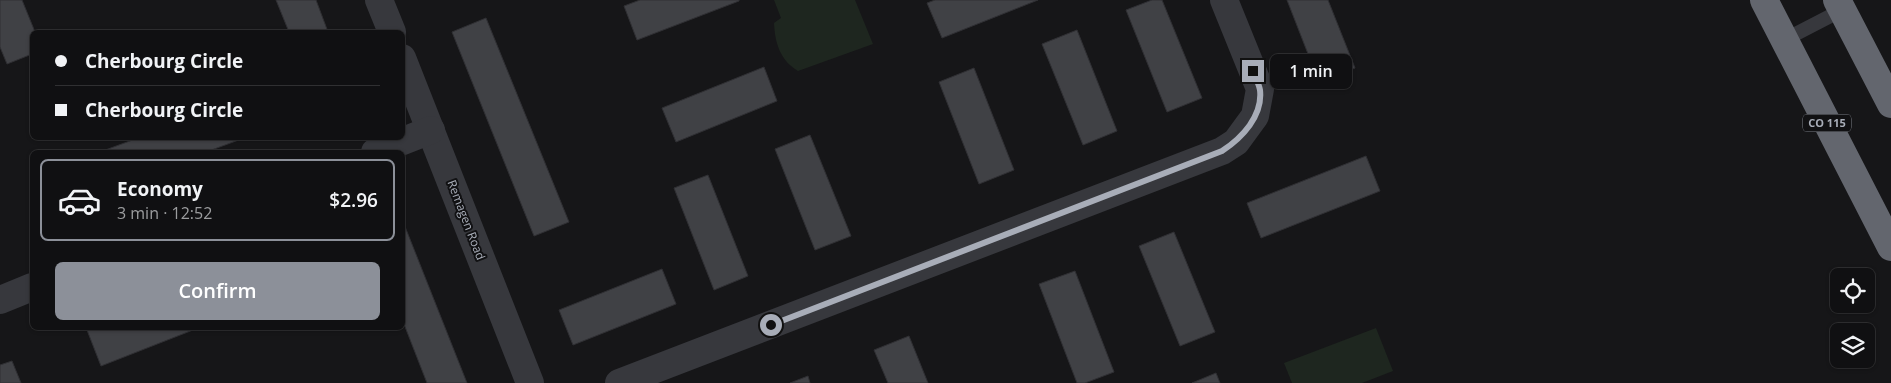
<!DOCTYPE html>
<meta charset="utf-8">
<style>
body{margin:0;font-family:"Open Sans",sans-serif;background:#19191b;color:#f1f3f6;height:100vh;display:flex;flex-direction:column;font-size:19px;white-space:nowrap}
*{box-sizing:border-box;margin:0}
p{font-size:16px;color:#9c9d9f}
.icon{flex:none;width:28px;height:28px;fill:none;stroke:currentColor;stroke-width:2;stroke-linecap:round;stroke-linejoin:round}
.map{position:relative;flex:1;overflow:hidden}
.side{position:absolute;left:30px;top:150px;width:375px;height:180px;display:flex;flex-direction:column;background:#101012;border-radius:8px;box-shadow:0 1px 4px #0004,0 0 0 1px #303032}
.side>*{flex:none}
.top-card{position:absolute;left:30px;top:30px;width:375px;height:110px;border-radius:8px;box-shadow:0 1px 4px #0004,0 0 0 1px #303032;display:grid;align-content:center;height:110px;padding:0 25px;background:#101012}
.fabs{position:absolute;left:1830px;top:268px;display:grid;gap:10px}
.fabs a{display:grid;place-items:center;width:45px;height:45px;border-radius:8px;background:#101012;box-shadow:0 1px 4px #0004,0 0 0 1px #303032;font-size:25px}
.end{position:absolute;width:22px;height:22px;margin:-11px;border:6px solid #a8adb8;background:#111;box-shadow:0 0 0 2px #111}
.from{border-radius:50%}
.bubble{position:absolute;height:35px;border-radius:8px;background:#101012;box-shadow:0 1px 4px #0004,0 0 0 1px #303032;font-size:16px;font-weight:600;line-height:35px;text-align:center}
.top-card b{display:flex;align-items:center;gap:18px;height:48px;font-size:19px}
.top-card b+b{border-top:1px solid #303032}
.top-card i{width:12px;height:12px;background:#f1f3f6}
ul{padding:9px 0 0;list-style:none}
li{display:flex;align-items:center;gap:15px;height:82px;margin:0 10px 8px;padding:0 15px;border:2px solid #303032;border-radius:8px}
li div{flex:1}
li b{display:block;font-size:19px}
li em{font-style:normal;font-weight:600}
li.current{border-color:#8c9099}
li>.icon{width:45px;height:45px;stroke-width:1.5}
.action{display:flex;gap:10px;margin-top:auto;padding:10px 25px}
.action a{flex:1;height:58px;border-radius:8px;background:#8c9099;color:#fff;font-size:20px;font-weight:600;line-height:58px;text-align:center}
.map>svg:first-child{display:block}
</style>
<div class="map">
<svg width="1891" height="383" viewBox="0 0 1891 383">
<rect width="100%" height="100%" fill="#161618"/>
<g fill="#1e261f">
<path d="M 774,0 L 855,0 L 873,44 L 798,71 C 780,60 775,43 774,23 L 781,18 Z"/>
<path d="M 1376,328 L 1393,371 L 1362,383 L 1292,383 L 1284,363 Z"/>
</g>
<g fill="#404145" stroke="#303034">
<path d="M 0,0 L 22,0 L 35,32 L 32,32 L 32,54 L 7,64 L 0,47 Z"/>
<path d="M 276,0 L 316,0 L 328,32 L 289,32 Z"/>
<path d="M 640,0 L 739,0 L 739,1 L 637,40 L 624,6 Z"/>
<path d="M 935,0 L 1038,0 L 942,38 L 927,3 Z"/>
<path d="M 1152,0 L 1162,0 L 1202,98 L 1167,112 L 1126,10 Z"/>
<path d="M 1287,0 L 1328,0 L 1355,68 L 1319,82 Z"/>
<path d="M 486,18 L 569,222 L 534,236 L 452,32 Z"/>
<path d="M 1077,30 L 1117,131 L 1083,145 L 1042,44 Z"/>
<path d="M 764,67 L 777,101 L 676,142 L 662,108 Z"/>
<path d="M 974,68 L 1014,170 L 979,184 L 939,82 Z"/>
<path d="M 810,135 L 851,236 L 815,250 L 775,149 Z"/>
<path d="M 138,138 L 244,138 L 206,152 L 100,152 Z"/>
<path d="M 1366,156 L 1380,191 L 1261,238 L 1247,203 Z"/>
<path d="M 708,175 L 748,276 L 714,290 L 674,188 Z"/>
<path d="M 402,219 L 467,383 L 427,383 L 402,319 Z"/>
<path d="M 1174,232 L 1215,332 L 1180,346 L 1139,246 Z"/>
<path d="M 662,269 L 676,304 L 573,345 L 559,310 Z"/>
<path d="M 1075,271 L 1114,372 L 1085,383 L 1077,383 L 1039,284 Z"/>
<path d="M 94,328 L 198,328 L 101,366 L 87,330 Z"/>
<path d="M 909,336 L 928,383 L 888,383 L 874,350 Z"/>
<path d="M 12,361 L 21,383 L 0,383 L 0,365 Z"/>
<path d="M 1216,373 L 1220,383 L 1192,383 Z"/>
<path d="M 808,376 L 810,383 L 790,383 Z"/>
</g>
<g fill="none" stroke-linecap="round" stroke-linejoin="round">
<path stroke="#37383d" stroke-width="14" d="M 1784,40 L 1842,10"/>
<g stroke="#37383d" stroke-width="28">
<path d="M 379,0 L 392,32"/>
<path d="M 402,58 L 530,383"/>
<path d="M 375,152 L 431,130"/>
<path d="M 0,300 L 32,287"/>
<path d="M 619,383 L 1222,151 L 1236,142 L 1255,116 L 1260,89 L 1224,0"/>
</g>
<g stroke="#63666e" stroke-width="28">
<path d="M 1764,0 L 1891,247"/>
<path d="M 1837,0 L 1891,104"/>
</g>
</g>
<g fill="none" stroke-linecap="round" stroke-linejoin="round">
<path stroke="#a8adb8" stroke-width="6" d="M 771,325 L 1222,151 C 1242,138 1263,116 1260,90 C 1259,84 1255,77 1253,71"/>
</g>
<g text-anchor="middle" stroke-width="4" stroke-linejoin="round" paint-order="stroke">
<rect fill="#111113" stroke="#7b7e86" stroke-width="1" x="1803" y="114.5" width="48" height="17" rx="4"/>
<g font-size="11" font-weight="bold" fill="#a8adb8">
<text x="1827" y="127">CO 115</text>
</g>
<g font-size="12" fill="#a8adb8" stroke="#111113">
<text transform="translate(466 220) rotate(69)" y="4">Remagen Road</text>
</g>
</g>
</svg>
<div class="fabs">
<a><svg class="icon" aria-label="locate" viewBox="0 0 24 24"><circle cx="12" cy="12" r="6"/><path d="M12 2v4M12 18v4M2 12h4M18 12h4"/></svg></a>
<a><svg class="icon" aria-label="layers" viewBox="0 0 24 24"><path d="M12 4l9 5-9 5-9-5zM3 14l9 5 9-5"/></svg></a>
</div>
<i class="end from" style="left:771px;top:325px"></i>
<i class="end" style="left:1253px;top:71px"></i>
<div class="bubble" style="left:1270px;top:54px;width:82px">1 min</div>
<div class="top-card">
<b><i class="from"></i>Cherbourg Circle</b>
<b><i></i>Cherbourg Circle</b>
</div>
<section class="side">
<ul>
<li class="current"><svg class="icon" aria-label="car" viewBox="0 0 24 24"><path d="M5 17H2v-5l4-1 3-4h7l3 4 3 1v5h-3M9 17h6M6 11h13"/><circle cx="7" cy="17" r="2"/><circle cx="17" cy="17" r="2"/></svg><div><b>Economy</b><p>3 min · 12:52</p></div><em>$2.96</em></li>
</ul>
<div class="action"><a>Confirm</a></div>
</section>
</div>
